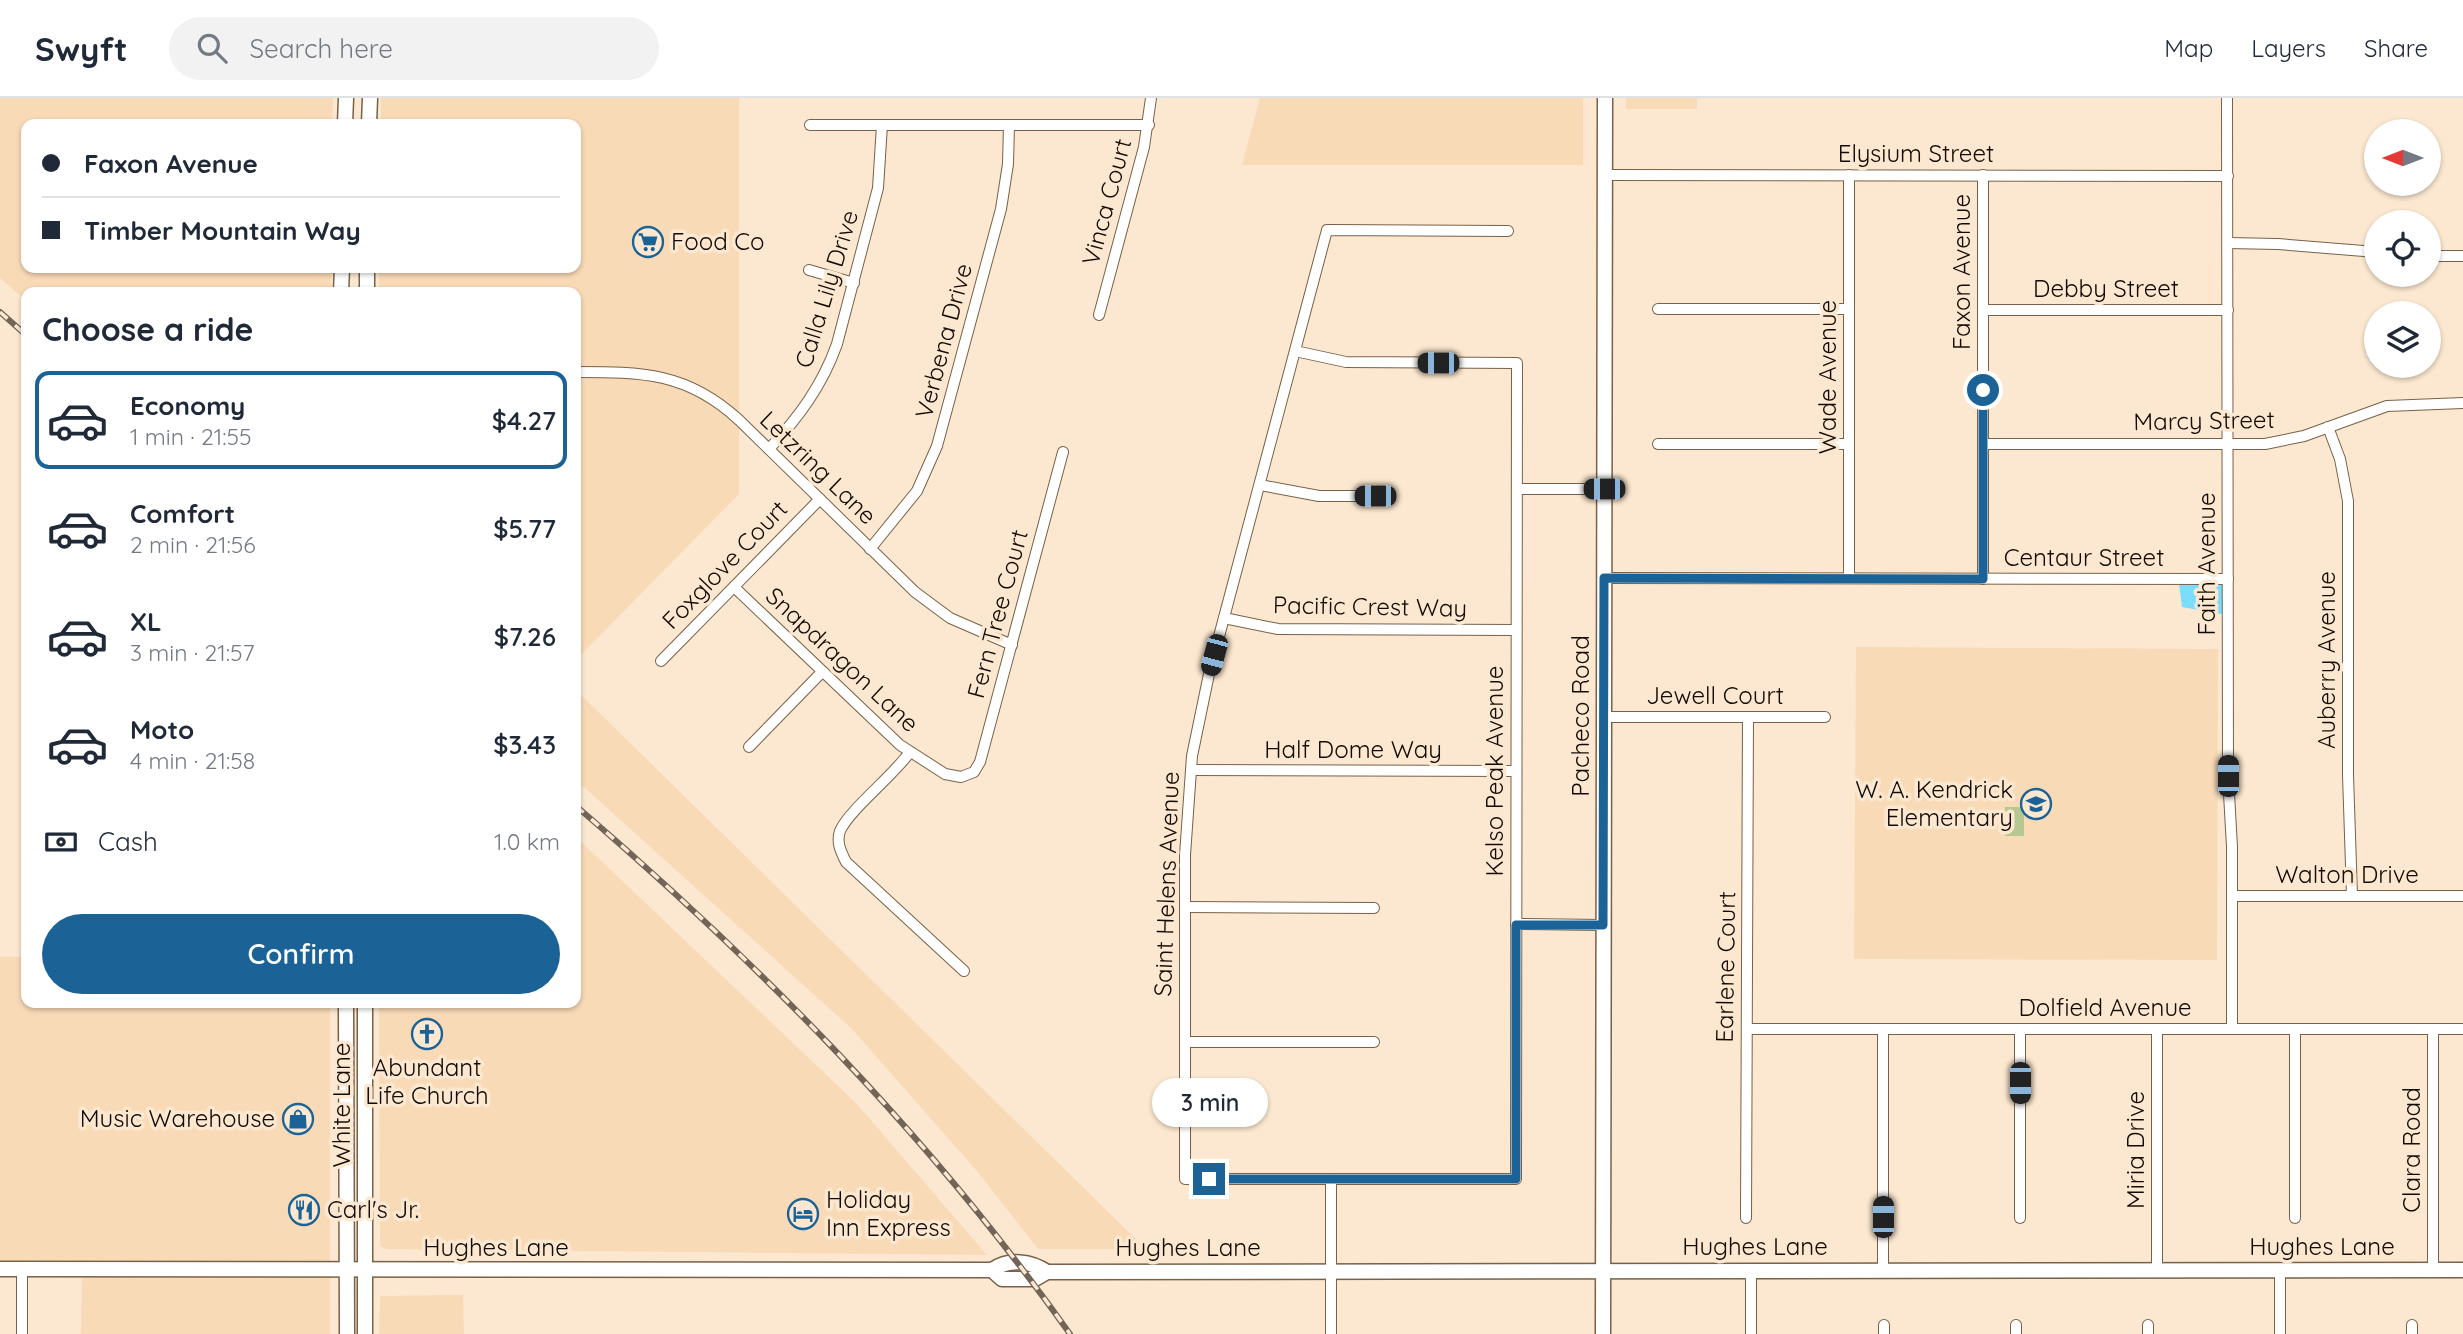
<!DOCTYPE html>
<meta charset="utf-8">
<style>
body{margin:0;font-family:Quicksand,sans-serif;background:#f2f2f3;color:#1f2937;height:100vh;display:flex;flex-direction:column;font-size:26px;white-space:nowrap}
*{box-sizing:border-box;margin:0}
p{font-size:23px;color:#747a83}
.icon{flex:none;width:38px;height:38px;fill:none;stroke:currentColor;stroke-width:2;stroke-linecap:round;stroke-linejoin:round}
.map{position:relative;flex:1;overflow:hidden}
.sheet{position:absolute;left:21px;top:189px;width:560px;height:721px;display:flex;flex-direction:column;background:#fff;border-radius:14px;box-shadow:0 2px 5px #0004}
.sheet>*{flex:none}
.guide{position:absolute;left:21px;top:21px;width:560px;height:154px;border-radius:14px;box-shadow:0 2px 5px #0004;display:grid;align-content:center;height:154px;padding:0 21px;background:#fff}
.needle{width:46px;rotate:270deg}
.buttons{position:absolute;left:2364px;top:21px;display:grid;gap:14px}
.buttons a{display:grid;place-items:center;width:77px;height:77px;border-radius:50%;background:#fff;box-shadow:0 2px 5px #0004;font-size:35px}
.end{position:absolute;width:32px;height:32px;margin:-16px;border:9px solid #1b6397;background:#fff;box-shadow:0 0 0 4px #fff}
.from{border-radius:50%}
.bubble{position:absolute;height:49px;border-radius:24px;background:#fff;box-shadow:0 2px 5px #0004;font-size:23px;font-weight:600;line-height:49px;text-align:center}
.car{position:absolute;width:21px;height:42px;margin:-21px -10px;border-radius:9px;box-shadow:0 0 5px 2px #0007;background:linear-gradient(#222 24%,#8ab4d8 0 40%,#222 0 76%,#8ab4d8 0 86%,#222 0)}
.guide b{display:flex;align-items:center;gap:24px;height:66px;font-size:26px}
.guide b+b{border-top:2px solid #e0e1e3}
.guide i{width:18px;height:18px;background:#1f2937}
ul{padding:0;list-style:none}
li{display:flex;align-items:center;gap:21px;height:98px;margin:0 14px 10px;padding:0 7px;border:4px solid transparent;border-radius:14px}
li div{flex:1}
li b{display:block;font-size:26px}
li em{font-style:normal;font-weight:600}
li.on{border-color:#1b6397}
li>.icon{width:63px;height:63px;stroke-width:1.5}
h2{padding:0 21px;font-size:32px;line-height:84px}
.pay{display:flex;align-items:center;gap:18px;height:77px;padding:0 21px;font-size:26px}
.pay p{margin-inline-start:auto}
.action{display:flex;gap:14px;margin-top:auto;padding:14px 21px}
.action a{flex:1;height:80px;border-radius:42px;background:#1b6397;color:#fff;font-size:28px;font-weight:600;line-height:80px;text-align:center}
header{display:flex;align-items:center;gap:42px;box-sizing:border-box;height:98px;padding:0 35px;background:#fff;border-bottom:2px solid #e0e1e3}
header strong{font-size:33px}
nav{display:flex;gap:38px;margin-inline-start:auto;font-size:24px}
.search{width:490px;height:63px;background:#f2f2f3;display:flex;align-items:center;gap:18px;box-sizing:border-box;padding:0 24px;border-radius:38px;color:#747a83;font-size:26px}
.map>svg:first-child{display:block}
</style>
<header>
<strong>Swyft</strong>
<div class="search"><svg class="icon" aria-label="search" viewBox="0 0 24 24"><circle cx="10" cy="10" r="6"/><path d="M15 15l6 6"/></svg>Search here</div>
<nav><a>Map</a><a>Layers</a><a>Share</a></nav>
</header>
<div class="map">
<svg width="2463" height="1236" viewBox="0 0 2463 1236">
<rect width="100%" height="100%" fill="#fce8d0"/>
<g fill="#f9dab7">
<path d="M 0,0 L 333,0 L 332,26 L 26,26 L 26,170 L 332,170 L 331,194 L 26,194 L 26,203 L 0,180 Z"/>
<path d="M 381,0 L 739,0 L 739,396 L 576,562 L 576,194 L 379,194 L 379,170 L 576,170 L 576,26 L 381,26 Z"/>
<path d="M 1260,0 L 1583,0 L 1583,67 L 1242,67 Z"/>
<rect x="1626" y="0" width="71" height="11"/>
<path d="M 1856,549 L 2218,551 L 2217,862 L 1854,861 Z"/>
<path d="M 576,592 L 1146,1151 L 1038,1151 L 977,1073 L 851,930 L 576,682 Z"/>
<path d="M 576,739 L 856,1005 L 987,1157 L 386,1151 L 380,1148 L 379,905 L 576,905 Z"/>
<path d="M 0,859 L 26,859 L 26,905 L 330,905 L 330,1236 L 81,1236 L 82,1166 L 0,1165 Z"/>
<path d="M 463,1197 L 464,1236 L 379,1236 L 380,1198 Z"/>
</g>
<rect fill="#b6c891" x="2005" y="709" width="19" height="29"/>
<path fill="#7bdcfc" d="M 2223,484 L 2225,513 L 2221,516 L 2182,509 L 2179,486 Z"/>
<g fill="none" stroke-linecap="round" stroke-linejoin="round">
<g stroke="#786148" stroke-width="12">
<g id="street">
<path d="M 2227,0 L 2228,678 L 2232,749 L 2232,931"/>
<path d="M 810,27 L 1149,27"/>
<path d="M 1604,77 L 2228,78"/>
<path d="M 2228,145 L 2278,146 L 2376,154"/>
<path d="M 2429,158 L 2463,158"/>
<path d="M 809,172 L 854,185"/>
<path d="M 1658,211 L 1849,211"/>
<path d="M 1983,212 L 2228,212"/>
<path d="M 1099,217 L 1144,49 L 1151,0"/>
<path d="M 1295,253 L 1346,264 L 1517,265 L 1516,1081 L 1185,1081 L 1185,757 L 1192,658 L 1209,576 L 1327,132 L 1508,133"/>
<path d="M 576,274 C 642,274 687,274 739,322 L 915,494 L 950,520 L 1012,547"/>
<path d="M 2328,329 L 2340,361 L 2348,403 L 2348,677 L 2352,798"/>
<path d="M 1658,346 L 1849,346"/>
<path d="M 1983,346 L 2265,346 L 2304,338 L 2387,308 L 2463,305"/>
<path d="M 769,351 C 799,319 822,288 837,246 L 878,90 L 882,27"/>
<path d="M 1260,387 L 1319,398 L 1375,398"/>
<path d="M 1517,391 L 1604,391"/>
<path d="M 870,451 L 917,393 L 937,348 L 1001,111 L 1008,66 L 1009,27"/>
<path d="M 1604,480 L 2228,481"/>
<path d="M 1849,480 L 1849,77"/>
<path d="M 1983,481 L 1983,77"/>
<path d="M 734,489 L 900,647 L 945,676 L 961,679 L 974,674 L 980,664 L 1063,354"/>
<path d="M 1224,520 L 1278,531 L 1516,532"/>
<path d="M 661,563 L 820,401"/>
<path d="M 1604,619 L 1825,619"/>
<path d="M 749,649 L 821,575"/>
<path d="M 910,654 C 893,678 849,712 840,733 C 836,744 841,754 846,764 L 964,873"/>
<path d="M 1191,672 L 1516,673"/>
<path d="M 2232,798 L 2463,798"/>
<path d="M 1185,809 L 1374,810"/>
<path d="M 1516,826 L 1603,827"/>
<path d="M 1748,931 L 2463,931"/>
<path d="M 1883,931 L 1883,1172"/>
<path d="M 2157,931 L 2157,1172"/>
<path d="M 2433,931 L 2433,1172"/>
<path d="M 1185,944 L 1374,944"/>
<path d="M 1746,1120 L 1748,619"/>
<path d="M 2020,1120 L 2020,931"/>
<path d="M 2295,1120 L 2295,931"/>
<path d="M 22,1171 L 22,1236"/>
<path d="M 1751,1172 L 1751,1236"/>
<path d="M 2016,1227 L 2016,1236"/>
<path d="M 2148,1227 L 2148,1236"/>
<path d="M 2412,1227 L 2412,1236"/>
<path d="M 1331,1236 L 1331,1081"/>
<path d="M 1884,1236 L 1884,1227"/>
<path d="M 2280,1236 L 2280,1172"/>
</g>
</g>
<g stroke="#786148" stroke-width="17">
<g id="secondary">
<path d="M 345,26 L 346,0"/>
<path d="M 369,26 L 370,0"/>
<path d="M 341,194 L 342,170"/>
<path d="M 367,194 L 367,170"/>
<path d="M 346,905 L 347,1236"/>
<path d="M 0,1171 L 992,1172 C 1009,1160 1031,1163 1047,1174"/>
<path d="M 992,1172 L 1002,1181 L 1035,1181 L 1047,1174 L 2463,1172"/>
<path d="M 365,1236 L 365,905"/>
<path d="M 1603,1236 L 1605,0"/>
</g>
</g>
<use href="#street" stroke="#fff" stroke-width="10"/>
<use href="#secondary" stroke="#fff" stroke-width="14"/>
<g stroke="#726557" stroke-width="6">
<g id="rail">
<path d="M 0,214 L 26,237"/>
<path d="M 576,708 C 760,866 929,1037 1070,1236"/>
</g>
</g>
<use href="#rail" stroke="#fce8d0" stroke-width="3.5" stroke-dasharray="10" stroke-linecap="butt"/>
</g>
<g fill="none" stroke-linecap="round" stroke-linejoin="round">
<path stroke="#1b6397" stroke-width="9" d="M 1209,1081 L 1516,1081 L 1516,827 L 1603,827 L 1604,480 L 1983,481 L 1983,292"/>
</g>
<defs>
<g id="supermarket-ring" transform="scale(1.575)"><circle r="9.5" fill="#fce8d0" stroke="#1b6397" stroke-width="1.5"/><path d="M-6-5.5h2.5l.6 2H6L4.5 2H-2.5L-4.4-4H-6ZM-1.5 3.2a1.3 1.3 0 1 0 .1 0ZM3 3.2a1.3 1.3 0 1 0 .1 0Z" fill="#1b6397"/></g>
<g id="school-ring" transform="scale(1.575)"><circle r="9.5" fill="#fce8d0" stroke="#1b6397" stroke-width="1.5"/><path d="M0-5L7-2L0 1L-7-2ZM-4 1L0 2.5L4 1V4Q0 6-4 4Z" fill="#1b6397"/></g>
<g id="church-ring" transform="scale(1.575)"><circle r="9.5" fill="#fce8d0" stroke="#1b6397" stroke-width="1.5"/><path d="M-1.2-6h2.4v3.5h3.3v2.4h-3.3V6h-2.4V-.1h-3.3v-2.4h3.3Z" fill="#1b6397"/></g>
<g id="shop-ring" transform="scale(1.575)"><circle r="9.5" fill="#fce8d0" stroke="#1b6397" stroke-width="1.5"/><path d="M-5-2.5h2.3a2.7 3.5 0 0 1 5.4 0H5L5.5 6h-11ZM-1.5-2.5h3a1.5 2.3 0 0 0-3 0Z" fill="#1b6397"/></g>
<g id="restaurant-ring" transform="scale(1.575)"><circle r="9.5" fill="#fce8d0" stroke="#1b6397" stroke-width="1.5"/><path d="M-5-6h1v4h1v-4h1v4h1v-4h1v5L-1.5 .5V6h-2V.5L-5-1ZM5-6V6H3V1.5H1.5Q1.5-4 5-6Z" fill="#1b6397"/></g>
<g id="hotel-ring" transform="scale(1.575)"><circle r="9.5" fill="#fce8d0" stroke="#1b6397" stroke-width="1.5"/><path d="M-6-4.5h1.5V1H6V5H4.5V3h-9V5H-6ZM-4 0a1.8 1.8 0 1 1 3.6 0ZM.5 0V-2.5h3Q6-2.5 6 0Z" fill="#1b6397"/></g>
</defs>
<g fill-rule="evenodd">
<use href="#supermarket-ring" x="648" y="144"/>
<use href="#school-ring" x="2036" y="706"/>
<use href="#church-ring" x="427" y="936"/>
<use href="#shop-ring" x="298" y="1021"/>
<use href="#restaurant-ring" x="304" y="1112"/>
<use href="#hotel-ring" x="803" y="1116"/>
</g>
<g text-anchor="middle" stroke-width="7" stroke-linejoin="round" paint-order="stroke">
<g font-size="24" fill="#120a03" stroke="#fce8d0">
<text x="1916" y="64">Elysium Street</text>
<text transform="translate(1107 104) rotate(-75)" y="8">Vinca Court</text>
<text transform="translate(1962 174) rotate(-90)" y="8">Faxon Avenue</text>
<text transform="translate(827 191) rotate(-73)" y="8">Calla Lily Drive</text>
<text x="2106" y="199">Debby Street</text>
<text transform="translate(944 243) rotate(-75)" y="8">Verbena Drive</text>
<text transform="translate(1828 279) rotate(-90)" y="8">Wade Avenue</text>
<text transform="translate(2204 323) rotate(-1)" y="8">Marcy Street</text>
<text transform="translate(818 370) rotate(44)" y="8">Letzring Lane</text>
<text x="2084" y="468">Centaur Street</text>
<text transform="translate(2207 466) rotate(-90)" y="8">Faith Avenue</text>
<text transform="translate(725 467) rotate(-46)" y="8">Foxglove Court</text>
<text transform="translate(1370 509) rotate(1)" y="8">Pacific Crest Way</text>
<text transform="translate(998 516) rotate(-75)" y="8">Fern Tree Court</text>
<text transform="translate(842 562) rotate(43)" y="8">Snapdragon Lane</text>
<text transform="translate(2327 562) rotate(-90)" y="8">Auberry Avenue</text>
<text x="1715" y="606">Jewell Court</text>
<text transform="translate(1581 618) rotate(-90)" y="8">Pacheco Road</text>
<text x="1353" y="660">Half Dome Way</text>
<text transform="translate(1495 673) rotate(-90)" y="8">Kelso Peak Avenue</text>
<text x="2347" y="785">Walton Drive</text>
<text transform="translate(1167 786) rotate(-88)" y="8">Saint Helens Avenue</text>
<text transform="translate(1726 869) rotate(-89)" y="8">Earlene Court</text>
<text x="2105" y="918">Dolfield Avenue</text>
<text transform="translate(342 1007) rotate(-90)" y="8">White Lane</text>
<text transform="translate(2136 1052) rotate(-90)" y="8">Miria Drive</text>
<text transform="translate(2412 1052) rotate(-90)" y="8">Clara Road</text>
<text x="1755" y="1157">Hughes Lane</text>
<text x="2322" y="1157">Hughes Lane</text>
<text x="496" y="1158">Hughes Lane</text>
<text x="1188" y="1158">Hughes Lane</text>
</g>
<g font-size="24" fill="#120a03" stroke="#fce8d0" text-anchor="start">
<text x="671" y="152">Food Co</text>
<text x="2013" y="700" text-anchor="end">W. A. Kendrick<tspan x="2013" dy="28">Elementary</tspan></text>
<text x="427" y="978" text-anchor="middle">Abundant<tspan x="427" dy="28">Life Church</tspan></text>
<text x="275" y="1029" text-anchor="end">Music Warehouse</text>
<text x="826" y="1110">Holiday<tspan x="826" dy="28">Inn Express</tspan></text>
<text x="327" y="1120">Carl's Jr.</text>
</g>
</g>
</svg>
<div class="buttons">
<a><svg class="needle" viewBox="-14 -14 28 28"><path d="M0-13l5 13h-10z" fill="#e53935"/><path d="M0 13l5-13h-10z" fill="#747a83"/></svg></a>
<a><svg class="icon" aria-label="locate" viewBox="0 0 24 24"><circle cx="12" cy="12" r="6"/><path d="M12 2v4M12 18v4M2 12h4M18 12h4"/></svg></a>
<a><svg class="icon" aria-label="layers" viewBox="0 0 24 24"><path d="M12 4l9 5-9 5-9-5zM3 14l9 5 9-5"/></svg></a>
</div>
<i class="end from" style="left:1983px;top:292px"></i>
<i class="end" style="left:1209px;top:1081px"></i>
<div class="bubble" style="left:1152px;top:980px;width:116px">3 min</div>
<i class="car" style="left:1438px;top:265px;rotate:270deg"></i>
<i class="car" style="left:1604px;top:391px;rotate:270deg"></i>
<i class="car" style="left:1375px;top:398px;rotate:270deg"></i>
<i class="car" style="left:1214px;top:557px;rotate:195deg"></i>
<i class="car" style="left:2228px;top:678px;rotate:0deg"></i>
<i class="car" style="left:2020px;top:985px;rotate:180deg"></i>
<i class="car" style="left:1883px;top:1119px;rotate:0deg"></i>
<div class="guide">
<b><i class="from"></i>Faxon Avenue</b>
<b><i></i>Timber Mountain Way</b>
</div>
<section class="sheet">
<h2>Choose a ride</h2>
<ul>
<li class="on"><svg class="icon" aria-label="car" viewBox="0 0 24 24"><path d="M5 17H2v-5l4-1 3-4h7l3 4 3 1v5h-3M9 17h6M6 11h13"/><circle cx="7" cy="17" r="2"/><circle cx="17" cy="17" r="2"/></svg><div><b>Economy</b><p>1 min · 21:55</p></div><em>$4.27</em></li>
<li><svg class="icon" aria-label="car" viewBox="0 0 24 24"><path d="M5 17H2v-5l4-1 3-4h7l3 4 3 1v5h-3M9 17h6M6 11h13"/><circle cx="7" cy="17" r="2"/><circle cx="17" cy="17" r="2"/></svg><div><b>Comfort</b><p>2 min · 21:56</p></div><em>$5.77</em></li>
<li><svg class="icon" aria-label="car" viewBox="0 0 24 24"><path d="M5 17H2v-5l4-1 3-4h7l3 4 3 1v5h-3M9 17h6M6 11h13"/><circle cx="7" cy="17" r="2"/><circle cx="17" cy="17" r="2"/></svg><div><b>XL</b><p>3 min · 21:57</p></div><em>$7.26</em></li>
<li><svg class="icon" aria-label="car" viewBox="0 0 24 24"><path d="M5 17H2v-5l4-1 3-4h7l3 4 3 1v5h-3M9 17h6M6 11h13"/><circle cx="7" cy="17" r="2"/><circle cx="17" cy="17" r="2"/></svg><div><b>Moto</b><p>4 min · 21:58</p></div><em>$3.43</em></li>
</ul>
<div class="pay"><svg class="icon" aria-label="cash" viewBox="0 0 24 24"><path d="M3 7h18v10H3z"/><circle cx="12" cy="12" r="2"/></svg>Cash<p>1.0 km</p></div>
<div class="action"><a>Confirm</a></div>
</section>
</div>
